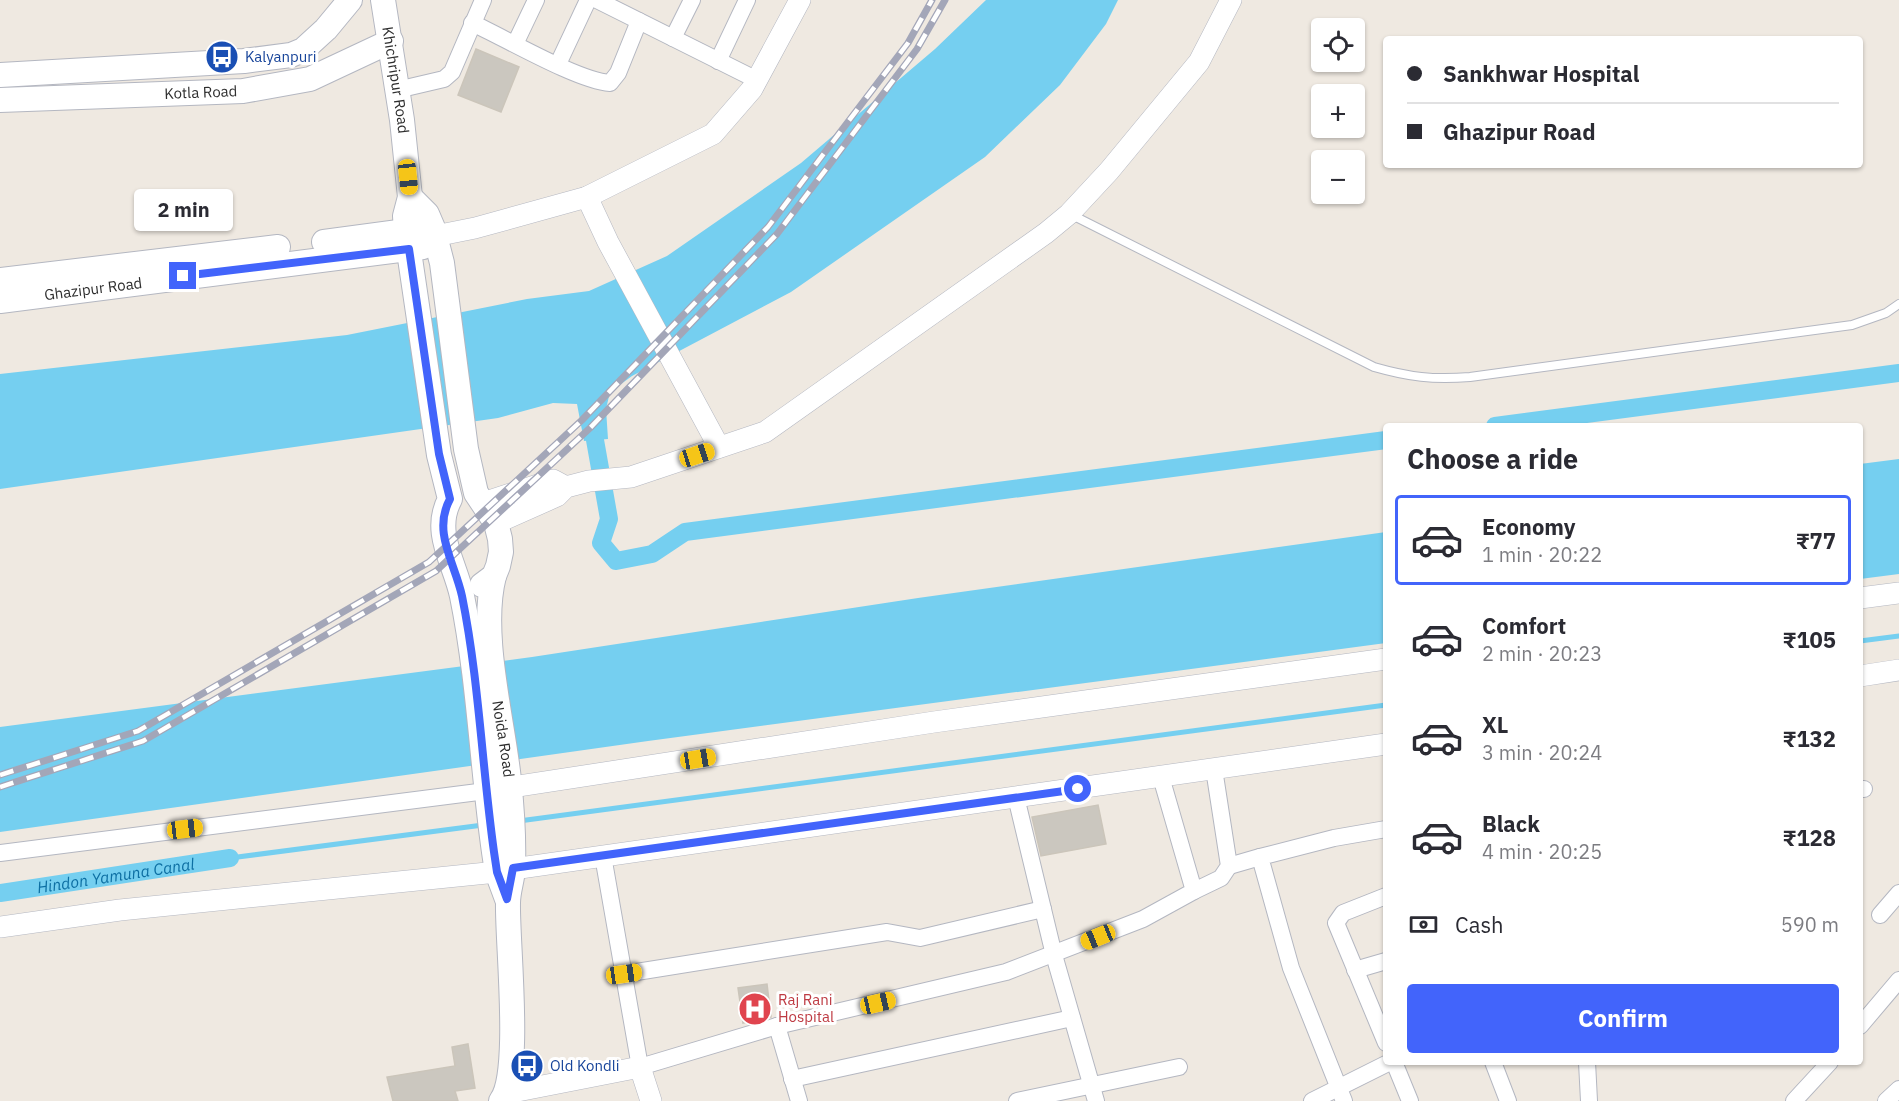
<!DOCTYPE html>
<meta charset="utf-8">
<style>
body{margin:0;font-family:"IBM Plex Sans",sans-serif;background:#f2f2f3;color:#2b2b33;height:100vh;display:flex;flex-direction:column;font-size:22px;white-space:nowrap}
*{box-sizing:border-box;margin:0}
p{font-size:20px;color:#7c7c81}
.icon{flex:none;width:33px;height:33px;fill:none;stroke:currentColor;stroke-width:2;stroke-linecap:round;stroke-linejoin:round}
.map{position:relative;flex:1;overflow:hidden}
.side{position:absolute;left:1383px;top:423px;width:480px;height:642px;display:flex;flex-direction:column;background:#fff;border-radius:6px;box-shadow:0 2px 4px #0004}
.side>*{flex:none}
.banner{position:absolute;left:1383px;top:36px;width:480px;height:132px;border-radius:6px;box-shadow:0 2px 4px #0004;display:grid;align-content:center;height:132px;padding:0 24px;background:#fff}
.controls{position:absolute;left:1311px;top:18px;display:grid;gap:12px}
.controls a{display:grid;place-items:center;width:54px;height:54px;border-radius:6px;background:#fff;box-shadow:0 2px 4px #0004;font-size:30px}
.end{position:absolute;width:27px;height:27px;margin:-14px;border:8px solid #4264fb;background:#fff;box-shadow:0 0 0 3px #fff}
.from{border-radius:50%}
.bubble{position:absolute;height:42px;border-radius:6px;background:#fff;box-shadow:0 2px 4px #0004;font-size:20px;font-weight:800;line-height:42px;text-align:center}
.car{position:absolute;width:18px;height:36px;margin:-18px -9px;border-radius:8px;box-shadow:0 0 4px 2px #0007;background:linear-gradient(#f5c518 24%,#345 0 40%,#f5c518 0 76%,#345 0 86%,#f5c518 0)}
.banner b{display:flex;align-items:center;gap:21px;height:57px;font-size:22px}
.banner b+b{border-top:2px solid #e1e1e2}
.banner i{width:15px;height:15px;background:#2b2b33}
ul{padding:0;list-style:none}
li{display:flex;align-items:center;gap:18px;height:90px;margin:0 12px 9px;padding:0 12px;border:3px solid transparent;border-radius:6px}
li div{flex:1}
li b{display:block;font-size:22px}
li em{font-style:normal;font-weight:800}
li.selected{border-color:#4264fb}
li>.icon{width:54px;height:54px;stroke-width:1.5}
h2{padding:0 24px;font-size:27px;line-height:72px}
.pay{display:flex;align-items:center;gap:15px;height:66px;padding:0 24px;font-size:22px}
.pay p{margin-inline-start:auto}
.button{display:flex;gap:12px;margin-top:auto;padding:12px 24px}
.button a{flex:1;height:69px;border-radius:6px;background:#4264fb;color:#fff;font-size:24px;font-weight:800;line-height:69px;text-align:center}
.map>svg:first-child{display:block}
</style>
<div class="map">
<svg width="1899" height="1101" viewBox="0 0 1899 1101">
<rect width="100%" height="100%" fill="#efe9e1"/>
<g fill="#75cff0">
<path d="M 986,0 L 1118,0 L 1106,24 L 1060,85 L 985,157 L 791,292 L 632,376 L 610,392 L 606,409 L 608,439 L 584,441 L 577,404 L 553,403 L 498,418 L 0,489 L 0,374 L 347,335 L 527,299 L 589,291 L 667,256 L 801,163 L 935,49 Z"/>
<path d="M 1899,459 L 1899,574 L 1860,579 L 1860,464 Z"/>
<path d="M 1386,532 L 1386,643 L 648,741 L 0,832 L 0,727 L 532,657 L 918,598 Z"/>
</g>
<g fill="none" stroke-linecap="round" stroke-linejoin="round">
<g stroke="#75cff0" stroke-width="5">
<path d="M 1860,641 L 1899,636"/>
<path d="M 519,821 L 1386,705"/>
<path d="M 230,858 L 483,825"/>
</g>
<g stroke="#75cff0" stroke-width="18">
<path d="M 1495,426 L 1899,373"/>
<path d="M 595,440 L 609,519 L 601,543 L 616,561 L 652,554 L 685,532 L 1386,440"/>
<path id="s1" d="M 0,893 L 230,858"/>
</g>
</g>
<g fill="#cbc7bf" stroke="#cbc5ba" stroke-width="1.5">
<path d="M 476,49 L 519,67 L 501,112 L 458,95 Z"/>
<path d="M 1098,805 L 1106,844 L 1041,856 L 1032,817 Z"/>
<path d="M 767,984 L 771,1017 L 743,1023 L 738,988 Z"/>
<path d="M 468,1044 L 475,1088 L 455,1091 L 458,1101 L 393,1101 L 387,1077 L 455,1066 L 452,1047 Z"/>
</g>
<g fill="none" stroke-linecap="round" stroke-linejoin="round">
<g stroke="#b4b7c1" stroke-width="10">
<path id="service" d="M 1070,214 L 1374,367 C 1409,377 1433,380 1470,377 L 1852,325 L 1886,313 L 1899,304"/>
</g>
<g stroke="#b4b7c1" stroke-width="18">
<g id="minor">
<path d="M 597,0 L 757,80"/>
<path d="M 472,23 C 505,38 578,81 610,83 L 618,73 L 639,21"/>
<path d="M 673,38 L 692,0"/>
<path d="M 516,42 L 536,0"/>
<path d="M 718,61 L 747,0"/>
<path d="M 558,64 L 588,0"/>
<path d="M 397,90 L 444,79 L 452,72 L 483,0"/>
<path d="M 1860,789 L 1864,789"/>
<path d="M 1016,797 L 1054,955 L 1096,1101"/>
<path d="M 0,853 L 486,791"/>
<path d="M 603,856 L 640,1067 L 777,1026 L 1006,972 L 1143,919 L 1194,891 L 1161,777"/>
<path d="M 1229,866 L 1260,857"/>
<path d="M 1194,891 L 1221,878 L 1229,866 L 1214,769"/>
<path d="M 1386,896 L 1343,913 L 1336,923 L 1386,1043"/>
<path d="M 1880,915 L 1899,893"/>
<path d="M 1355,970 L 1386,961"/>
<path d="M 624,974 L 887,932 L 920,938 L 1043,909"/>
<path d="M 777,1026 L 799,1101"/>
<path d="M 1860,1026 L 1899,980"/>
<path d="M 1394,1062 L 1410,1101"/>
<path d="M 1493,1062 L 1508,1101"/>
<path d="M 1587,1062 L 1589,1101"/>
<path d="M 792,1079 L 1072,1018"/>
<path d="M 1017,1101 L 1179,1067"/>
<path d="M 1312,1101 L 1390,1062"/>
<path d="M 1344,1101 L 1291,968 L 1260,857 L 1334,838 L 1386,829"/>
<path d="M 1794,1101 L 1830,1062"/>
<path d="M 1886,1101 L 1899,1089"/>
</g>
</g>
<g stroke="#b4b7c1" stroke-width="22">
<g id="tertiary">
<path d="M 587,197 L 608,242 L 719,447"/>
<path d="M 435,236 L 475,228 L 587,197 L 713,134 L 752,89 L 800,0"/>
<path d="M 483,503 L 553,480 L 566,487"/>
<path d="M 496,523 L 557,496 L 566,487 L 589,481 L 631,477 L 765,432 L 1046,233 L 1069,214 L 1109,171 L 1199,62 L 1231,0"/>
<path d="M 1860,598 L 1899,593"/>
<path d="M 1860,676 L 1899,670"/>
<path d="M 493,790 L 934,722 L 1386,659"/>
<path d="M 513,869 L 1386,744"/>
<path d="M 0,927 L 120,910 L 497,872"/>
<path d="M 507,1093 L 640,1067 L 651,1101"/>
</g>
</g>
<g stroke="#b4b7c1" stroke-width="26">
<g id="secondary">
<path id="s2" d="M 383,0 L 402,120 L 410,197 L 405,216 L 406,231 L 439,455 L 450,499 C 432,532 455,563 462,596 C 479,680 482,767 494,852 L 497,872 L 507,899"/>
<path d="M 0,75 L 244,61 L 291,55 L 303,50 L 326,29 L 350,0"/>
<path id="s3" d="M 0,100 L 243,91 L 310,79 L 391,41"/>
<path d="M 410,197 L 427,214 L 433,228 L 442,263 L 466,449 L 476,493 L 496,523 L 500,539 L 501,552 L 498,566 L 494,576 L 482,585"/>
<path d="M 324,242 L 421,229"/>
<path d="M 0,280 L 278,247"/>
<path id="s4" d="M 0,301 L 423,247"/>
<path id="s5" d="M 494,576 C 479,634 503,720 509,780 C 512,808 514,838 513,867 C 513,879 508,890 508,903 C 507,943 522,1073 501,1101"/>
</g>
</g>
<use href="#service" stroke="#fff" stroke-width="8"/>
<use href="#minor" stroke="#fff" stroke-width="16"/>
<use href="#tertiary" stroke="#fff" stroke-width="21"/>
<use href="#secondary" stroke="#fff" stroke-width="24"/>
<g stroke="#a3a6b8" stroke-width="7">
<g id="rail">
<path d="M 0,775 L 138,731 L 429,562 L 582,420 L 768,227 L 908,43 L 932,0"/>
<path d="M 0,787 L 143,741 L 436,571 L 590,428 L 777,234 L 917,49 L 945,0"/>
</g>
</g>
<use href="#rail" stroke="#fff" stroke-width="4.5" stroke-dasharray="14" stroke-linecap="butt"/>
</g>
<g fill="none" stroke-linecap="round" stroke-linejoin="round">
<path stroke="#4264fb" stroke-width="8" d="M 183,276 L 409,249 L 439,454 L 450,499 C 432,532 455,563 462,596 C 479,680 482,767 494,852 L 497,872 L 507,899 L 513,868 L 1078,789"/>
</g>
<defs>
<g id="bus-disc" transform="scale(1.725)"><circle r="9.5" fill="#1a4fb4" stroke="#fff"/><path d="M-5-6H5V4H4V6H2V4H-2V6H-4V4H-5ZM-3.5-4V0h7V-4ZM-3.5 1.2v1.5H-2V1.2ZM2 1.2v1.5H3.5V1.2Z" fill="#fff"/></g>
<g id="hospital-disc" transform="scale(1.725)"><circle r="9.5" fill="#e0444e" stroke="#fff"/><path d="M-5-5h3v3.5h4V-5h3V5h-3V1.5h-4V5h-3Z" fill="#fff"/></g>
</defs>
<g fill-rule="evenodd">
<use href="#bus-disc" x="222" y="57"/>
<use href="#hospital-disc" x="755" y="1009"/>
<use href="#bus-disc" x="527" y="1066"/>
</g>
<g text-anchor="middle" stroke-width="6" stroke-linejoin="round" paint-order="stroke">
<g font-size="15" fill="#164399" stroke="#fff" text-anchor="start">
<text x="245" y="62">Kalyanpuri</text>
<text x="550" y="1071">Old Kondli</text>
</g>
<g font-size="15" fill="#2e2e2e" stroke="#fff">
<text dy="5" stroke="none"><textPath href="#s2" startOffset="81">Khichripur Road</textPath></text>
<text dy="5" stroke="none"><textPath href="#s3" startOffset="201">Kotla Road</textPath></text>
<text dy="5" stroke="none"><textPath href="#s4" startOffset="94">Ghazipur Road</textPath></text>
<text dy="5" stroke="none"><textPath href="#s5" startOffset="164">Noida Road</textPath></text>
</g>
<g font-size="15" fill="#be3a42" stroke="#fff" text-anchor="start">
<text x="778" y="1005">Raj Rani<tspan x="778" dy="17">Hospital</tspan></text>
</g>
<g font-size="16" font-style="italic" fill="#0d6fa3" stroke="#fff">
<text dy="6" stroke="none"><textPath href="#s1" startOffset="117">Hindon Yamuna Canal</textPath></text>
</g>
</g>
</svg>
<div class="controls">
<a><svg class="icon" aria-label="locate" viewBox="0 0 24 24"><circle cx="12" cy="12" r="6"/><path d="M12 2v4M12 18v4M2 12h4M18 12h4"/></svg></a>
<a>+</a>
<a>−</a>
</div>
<i class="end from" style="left:1078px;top:789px"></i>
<i class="end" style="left:183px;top:276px"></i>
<div class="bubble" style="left:134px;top:189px;width:99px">2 min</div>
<i class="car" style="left:408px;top:177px;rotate:174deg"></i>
<i class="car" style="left:697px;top:455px;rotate:72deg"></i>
<i class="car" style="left:698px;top:759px;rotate:81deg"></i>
<i class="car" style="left:185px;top:829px;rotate:83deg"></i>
<i class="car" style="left:1098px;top:937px;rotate:248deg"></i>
<i class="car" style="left:624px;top:974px;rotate:82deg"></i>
<i class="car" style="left:878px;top:1003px;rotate:77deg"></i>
<div class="banner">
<b><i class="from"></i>Sankhwar Hospital</b>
<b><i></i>Ghazipur Road</b>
</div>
<section class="side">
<h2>Choose a ride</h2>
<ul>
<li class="selected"><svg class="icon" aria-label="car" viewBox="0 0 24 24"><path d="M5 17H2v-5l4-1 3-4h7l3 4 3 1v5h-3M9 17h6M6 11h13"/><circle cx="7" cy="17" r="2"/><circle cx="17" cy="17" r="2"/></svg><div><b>Economy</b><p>1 min · 20:22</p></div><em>₹77</em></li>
<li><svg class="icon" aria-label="car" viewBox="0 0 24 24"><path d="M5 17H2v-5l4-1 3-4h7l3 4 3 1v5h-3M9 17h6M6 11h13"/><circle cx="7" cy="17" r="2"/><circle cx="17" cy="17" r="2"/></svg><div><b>Comfort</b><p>2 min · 20:23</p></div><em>₹105</em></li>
<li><svg class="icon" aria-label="car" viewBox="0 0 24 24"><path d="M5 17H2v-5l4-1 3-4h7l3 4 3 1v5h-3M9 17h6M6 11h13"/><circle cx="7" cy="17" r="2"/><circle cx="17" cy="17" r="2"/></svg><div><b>XL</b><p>3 min · 20:24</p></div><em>₹132</em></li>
<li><svg class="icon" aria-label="car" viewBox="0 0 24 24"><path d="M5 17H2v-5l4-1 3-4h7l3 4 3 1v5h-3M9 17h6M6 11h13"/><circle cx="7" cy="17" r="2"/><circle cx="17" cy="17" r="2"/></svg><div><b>Black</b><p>4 min · 20:25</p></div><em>₹128</em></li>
</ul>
<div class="pay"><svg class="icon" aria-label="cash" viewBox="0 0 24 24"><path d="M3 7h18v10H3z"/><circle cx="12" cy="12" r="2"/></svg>Cash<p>590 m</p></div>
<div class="button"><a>Confirm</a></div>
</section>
</div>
